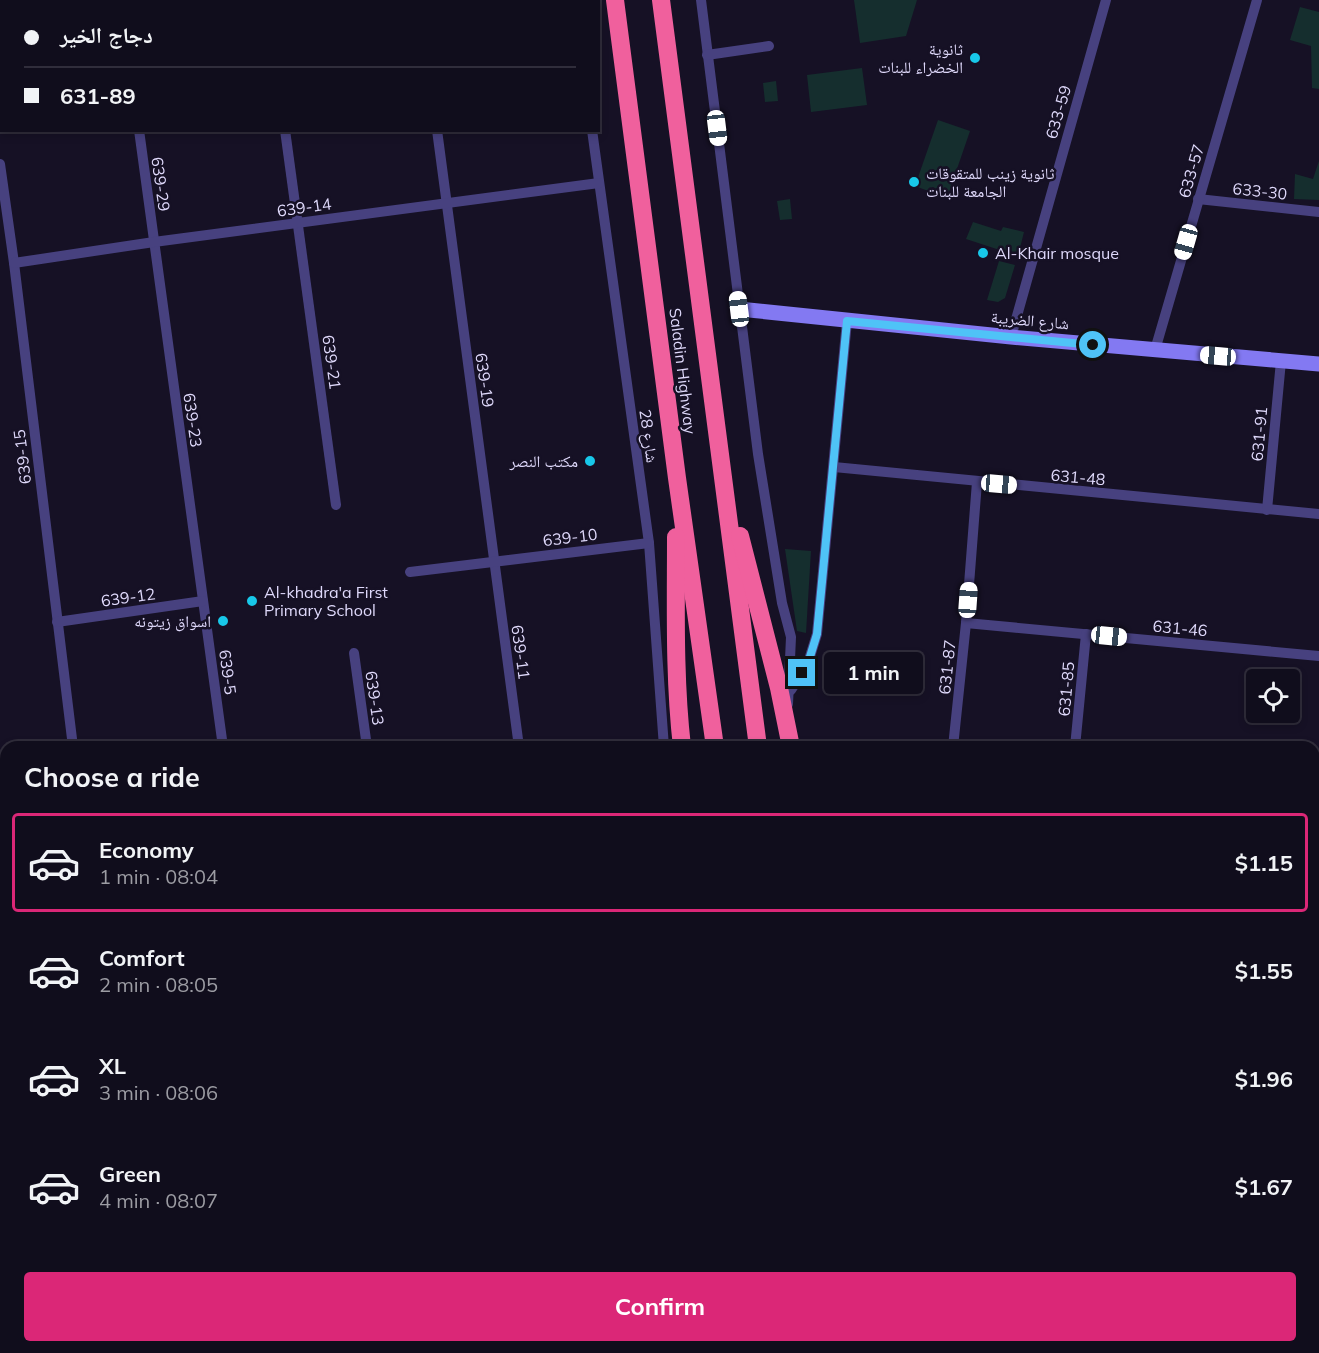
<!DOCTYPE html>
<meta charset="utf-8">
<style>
body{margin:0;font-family:Mulish,"Noto Naskh Arabic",sans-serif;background:#1e1b29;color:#f1f3f6;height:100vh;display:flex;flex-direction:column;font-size:22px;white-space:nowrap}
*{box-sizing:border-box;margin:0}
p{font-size:20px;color:#9c9ca3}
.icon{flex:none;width:33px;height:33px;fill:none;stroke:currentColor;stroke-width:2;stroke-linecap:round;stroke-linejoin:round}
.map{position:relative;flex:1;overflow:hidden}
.details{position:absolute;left:0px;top:741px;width:1320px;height:612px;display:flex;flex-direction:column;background:#100d1c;border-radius:18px 18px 0 0;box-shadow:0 3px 9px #0003,0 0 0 2px #302d3b}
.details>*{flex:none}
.guide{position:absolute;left:0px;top:0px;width:600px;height:132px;box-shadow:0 3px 9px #0003,0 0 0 2px #302d3b;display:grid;align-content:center;height:132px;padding:0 24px;background:#100d1c}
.fabs{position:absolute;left:1246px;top:669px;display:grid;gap:12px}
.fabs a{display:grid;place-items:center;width:54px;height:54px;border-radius:6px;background:#100d1c;box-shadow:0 3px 9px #0003,0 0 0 2px #302d3b;font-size:30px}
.end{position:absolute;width:27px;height:27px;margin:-14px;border:8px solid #4fc3f7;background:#111;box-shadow:0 0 0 3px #111}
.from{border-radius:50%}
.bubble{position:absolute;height:42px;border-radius:6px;background:#100d1c;box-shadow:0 3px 9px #0003,0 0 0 2px #302d3b;font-size:20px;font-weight:700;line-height:42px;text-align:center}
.car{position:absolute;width:18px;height:36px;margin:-18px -9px;border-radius:8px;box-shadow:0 0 4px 2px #0007;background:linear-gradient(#fff 24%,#345 0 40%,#fff 0 76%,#345 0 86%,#fff 0)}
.guide b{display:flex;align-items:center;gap:21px;height:57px;font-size:22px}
.guide b+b{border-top:2px solid #302d3b}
.guide i{width:15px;height:15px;background:#f1f3f6}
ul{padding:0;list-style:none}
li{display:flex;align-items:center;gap:18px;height:99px;margin:0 12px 9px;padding:0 12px;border:3px solid transparent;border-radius:6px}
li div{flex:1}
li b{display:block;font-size:22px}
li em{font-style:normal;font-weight:700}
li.selected{border-color:#db2777}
li>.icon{width:54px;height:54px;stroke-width:1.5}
h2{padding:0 24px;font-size:27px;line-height:72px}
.action{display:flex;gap:12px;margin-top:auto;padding:12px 24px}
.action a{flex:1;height:69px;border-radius:6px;background:#db2777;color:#fff;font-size:24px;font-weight:700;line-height:69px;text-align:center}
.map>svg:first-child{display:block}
</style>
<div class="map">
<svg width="1319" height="1353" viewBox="0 0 1319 1353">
<rect width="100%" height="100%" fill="#161125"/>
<g fill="#152e2e">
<path d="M 854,0 L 917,0 L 906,36 L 860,43 Z"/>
<path d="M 1300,7 L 1319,12 L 1319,89 L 1312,88 L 1311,46 L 1290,40 Z"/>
<path d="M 862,68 L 867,105 L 811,112 L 807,75 Z"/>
<path d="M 776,81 L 778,101 L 765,102 L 763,83 Z"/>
<path d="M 938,120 L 970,131 L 947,198 L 915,186 Z"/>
<path d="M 1319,161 L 1319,200 L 1294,199 L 1295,174 L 1313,179 Z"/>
<path d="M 790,199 L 792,219 L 780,220 L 777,201 Z"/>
<path d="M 973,222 L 1001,231 L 1003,227 L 1024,232 L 1018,256 L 966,239 Z"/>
<path d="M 999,261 L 1015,265 L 1005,298 L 998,302 L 987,300 Z"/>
<path d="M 785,549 L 811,551 L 806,633 L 797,631 Z"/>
<rect x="1314" y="1260" width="5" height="41"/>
<path d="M 998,1347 L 1076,1347 L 1055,1353 L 977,1353 Z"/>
<path d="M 1245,1347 L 1281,1347 L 1309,1353 L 1195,1353 Z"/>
</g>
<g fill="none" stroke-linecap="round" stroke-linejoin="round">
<g stroke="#47417f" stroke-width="10">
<path d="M 121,0 L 121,2"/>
<path d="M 267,0 L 268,2"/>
<path d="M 420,0 L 420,2"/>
<path d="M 575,0 L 576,2"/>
<path d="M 701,0 L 758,454 L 782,603 L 791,637 L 788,704"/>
<path d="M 707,55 L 769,46"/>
<path d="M 139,130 L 223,747"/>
<path d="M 285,130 L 336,505"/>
<path d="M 437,130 L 519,747"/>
<path d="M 592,130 L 649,543 L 664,747"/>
<path d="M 0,164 L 14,263 L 73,747"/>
<path d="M 1198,199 L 1319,212"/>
<path d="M 14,263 L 154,242 L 599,183"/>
<path d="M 1011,337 L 1106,0"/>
<path d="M 1155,350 L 1257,0"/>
<path d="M 834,467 L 1319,514"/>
<path d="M 1267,510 L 1281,361"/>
<path d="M 410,572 L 649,543"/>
<path d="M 57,622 L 203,601"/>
<path d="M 966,623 L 1319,656"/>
<path d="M 354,653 L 367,747"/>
<path d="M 791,690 L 807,666 L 817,634 L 847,321"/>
<path d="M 953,747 L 966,623 L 977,482"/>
<path d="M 1075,747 L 1086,634"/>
<path d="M 1314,798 L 1319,799"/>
<path d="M 1314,950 L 1319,951"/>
<path d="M 0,968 L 6,968"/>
<path d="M 1314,1096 L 1319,1096"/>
<path d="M 1314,1248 L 1319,1248"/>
<path d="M 308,1347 L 309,1353"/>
<path d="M 450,1347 L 451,1353"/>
<path d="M 599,1347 L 600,1353"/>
<path d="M 1309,1347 L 1316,1353"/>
<path d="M 204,1353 L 205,1347"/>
<path d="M 703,1353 L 703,1347"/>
</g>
<path stroke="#8379f2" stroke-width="15" d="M 739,309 L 1011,337 L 1319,364"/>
<g stroke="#c66af1" stroke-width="15">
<path d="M 1314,1317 L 1319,1317"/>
<path d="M 1314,1332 L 1319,1332"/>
<path d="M 1113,1353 L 1134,1347"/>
</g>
<g stroke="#f0609d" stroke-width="18">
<path d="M 615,0 L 677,478 L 715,747"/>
<path d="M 661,0 L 758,747"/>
<path d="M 740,536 L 779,688 L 791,747"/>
<path d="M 676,537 C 676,607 674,677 682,747"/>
<path d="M 794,1347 L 794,1353"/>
<path d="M 838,1347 L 838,1353"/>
<path d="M 902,1347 L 904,1353"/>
<path d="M 956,1347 L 968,1347"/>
<path d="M 724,1353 L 725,1347"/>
</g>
</g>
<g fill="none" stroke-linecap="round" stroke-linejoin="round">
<path stroke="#4fc3f7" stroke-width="8" d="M 802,673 L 809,660 L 817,634 L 847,321 L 1093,345"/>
</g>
<g fill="#18c8e9" stroke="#161125" stroke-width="2">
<circle cx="975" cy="58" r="6"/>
<circle cx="914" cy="182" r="6"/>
<circle cx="983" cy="253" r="6"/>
<circle cx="590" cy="461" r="6"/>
<circle cx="252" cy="601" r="6"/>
<circle cx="223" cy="621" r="6"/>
</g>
<g text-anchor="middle" stroke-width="5" stroke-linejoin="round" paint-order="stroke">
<g font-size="16" fill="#dfd9fb" stroke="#161125" text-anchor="end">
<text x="963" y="55">ثانوية<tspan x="963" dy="18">الخضراء للبنات</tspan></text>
<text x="926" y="179" text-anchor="start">ثانوية زينب للمتقوقات<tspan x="926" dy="18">الجامعة للبنات</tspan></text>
<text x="995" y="259" text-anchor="start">Al-Khair mosque</text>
<text x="578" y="467">مكتب النصر</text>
<text x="264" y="598" text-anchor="start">Al-khadra'a First<tspan x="264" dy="18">Primary School</tspan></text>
<text x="211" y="627">اسواق زيتونه</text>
</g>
<g font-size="16" fill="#dfd9fb" stroke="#161125">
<text transform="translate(1058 112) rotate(-74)" y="6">633-59</text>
<text transform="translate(1191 171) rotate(-74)" y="6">633-57</text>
<text transform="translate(161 184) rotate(82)" y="6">639-29</text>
<text transform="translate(1260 191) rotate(6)" y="6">633-30</text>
<text transform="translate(304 207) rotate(-8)" y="6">639-14</text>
<text transform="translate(1030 320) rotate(5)" y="6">شارع الضريبة</text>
<text transform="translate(332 362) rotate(82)" y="6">639-21</text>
<text transform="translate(683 371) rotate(83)" y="6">Saladin Highway</text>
<text transform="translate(485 380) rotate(82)" y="6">639-19</text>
<text transform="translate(193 420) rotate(82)" y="6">639-23</text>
<text transform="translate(1259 434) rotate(-85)" y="6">631-91</text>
<text transform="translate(649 436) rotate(82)" y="6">شارع 28</text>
<text transform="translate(22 457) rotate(-97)" y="6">639-15</text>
<text transform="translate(1078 477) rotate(5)" y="6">631-48</text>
<text transform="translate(570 537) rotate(-7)" y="6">639-10</text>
<text transform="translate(128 597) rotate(-8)" y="6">639-12</text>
<text transform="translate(1180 628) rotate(5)" y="6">631-46</text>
<text transform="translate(521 652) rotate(82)" y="6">639-11</text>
<text transform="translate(947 667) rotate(-84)" y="6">631-87</text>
<text transform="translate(228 672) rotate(82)" y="6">639-5</text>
<text transform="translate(1066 689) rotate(-85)" y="6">631-85</text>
<text transform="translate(375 698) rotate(82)" y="6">639-13</text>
</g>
</g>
</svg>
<div class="fabs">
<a><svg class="icon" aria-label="locate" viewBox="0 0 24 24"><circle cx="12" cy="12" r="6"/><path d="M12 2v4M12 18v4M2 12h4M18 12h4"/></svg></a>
</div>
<i class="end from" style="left:1093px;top:345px"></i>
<i class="end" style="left:802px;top:673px"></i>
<div class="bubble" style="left:824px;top:652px;width:99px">1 min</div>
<i class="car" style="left:717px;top:128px;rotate:173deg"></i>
<i class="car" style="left:1186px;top:242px;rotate:196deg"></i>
<i class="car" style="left:739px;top:309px;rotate:353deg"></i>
<i class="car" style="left:1218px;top:356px;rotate:275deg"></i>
<i class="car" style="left:999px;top:484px;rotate:95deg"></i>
<i class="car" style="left:968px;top:600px;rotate:4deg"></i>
<i class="car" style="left:1109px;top:636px;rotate:96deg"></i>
<div class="guide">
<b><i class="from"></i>دجاج الخير</b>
<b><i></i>631-89</b>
</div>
<section class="details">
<h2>Choose a ride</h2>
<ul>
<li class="selected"><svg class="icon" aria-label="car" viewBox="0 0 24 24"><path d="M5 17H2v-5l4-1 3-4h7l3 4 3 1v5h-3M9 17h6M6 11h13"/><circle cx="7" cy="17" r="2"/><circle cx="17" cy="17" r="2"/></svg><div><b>Economy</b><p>1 min · 08:04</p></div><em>$1.15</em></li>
<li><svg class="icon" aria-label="car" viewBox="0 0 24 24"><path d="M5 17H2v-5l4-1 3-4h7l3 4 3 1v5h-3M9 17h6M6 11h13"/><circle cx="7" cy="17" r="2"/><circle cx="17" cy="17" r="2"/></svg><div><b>Comfort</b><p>2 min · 08:05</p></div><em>$1.55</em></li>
<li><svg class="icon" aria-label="car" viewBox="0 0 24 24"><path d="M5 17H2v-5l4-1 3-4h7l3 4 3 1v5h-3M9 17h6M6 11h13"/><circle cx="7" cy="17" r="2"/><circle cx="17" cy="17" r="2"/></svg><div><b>XL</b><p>3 min · 08:06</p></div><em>$1.96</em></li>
<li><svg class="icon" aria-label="car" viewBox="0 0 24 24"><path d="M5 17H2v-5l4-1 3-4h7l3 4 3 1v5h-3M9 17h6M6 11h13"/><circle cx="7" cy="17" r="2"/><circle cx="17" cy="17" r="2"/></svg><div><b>Green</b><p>4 min · 08:07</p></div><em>$1.67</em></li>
</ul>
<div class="action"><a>Confirm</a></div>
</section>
</div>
